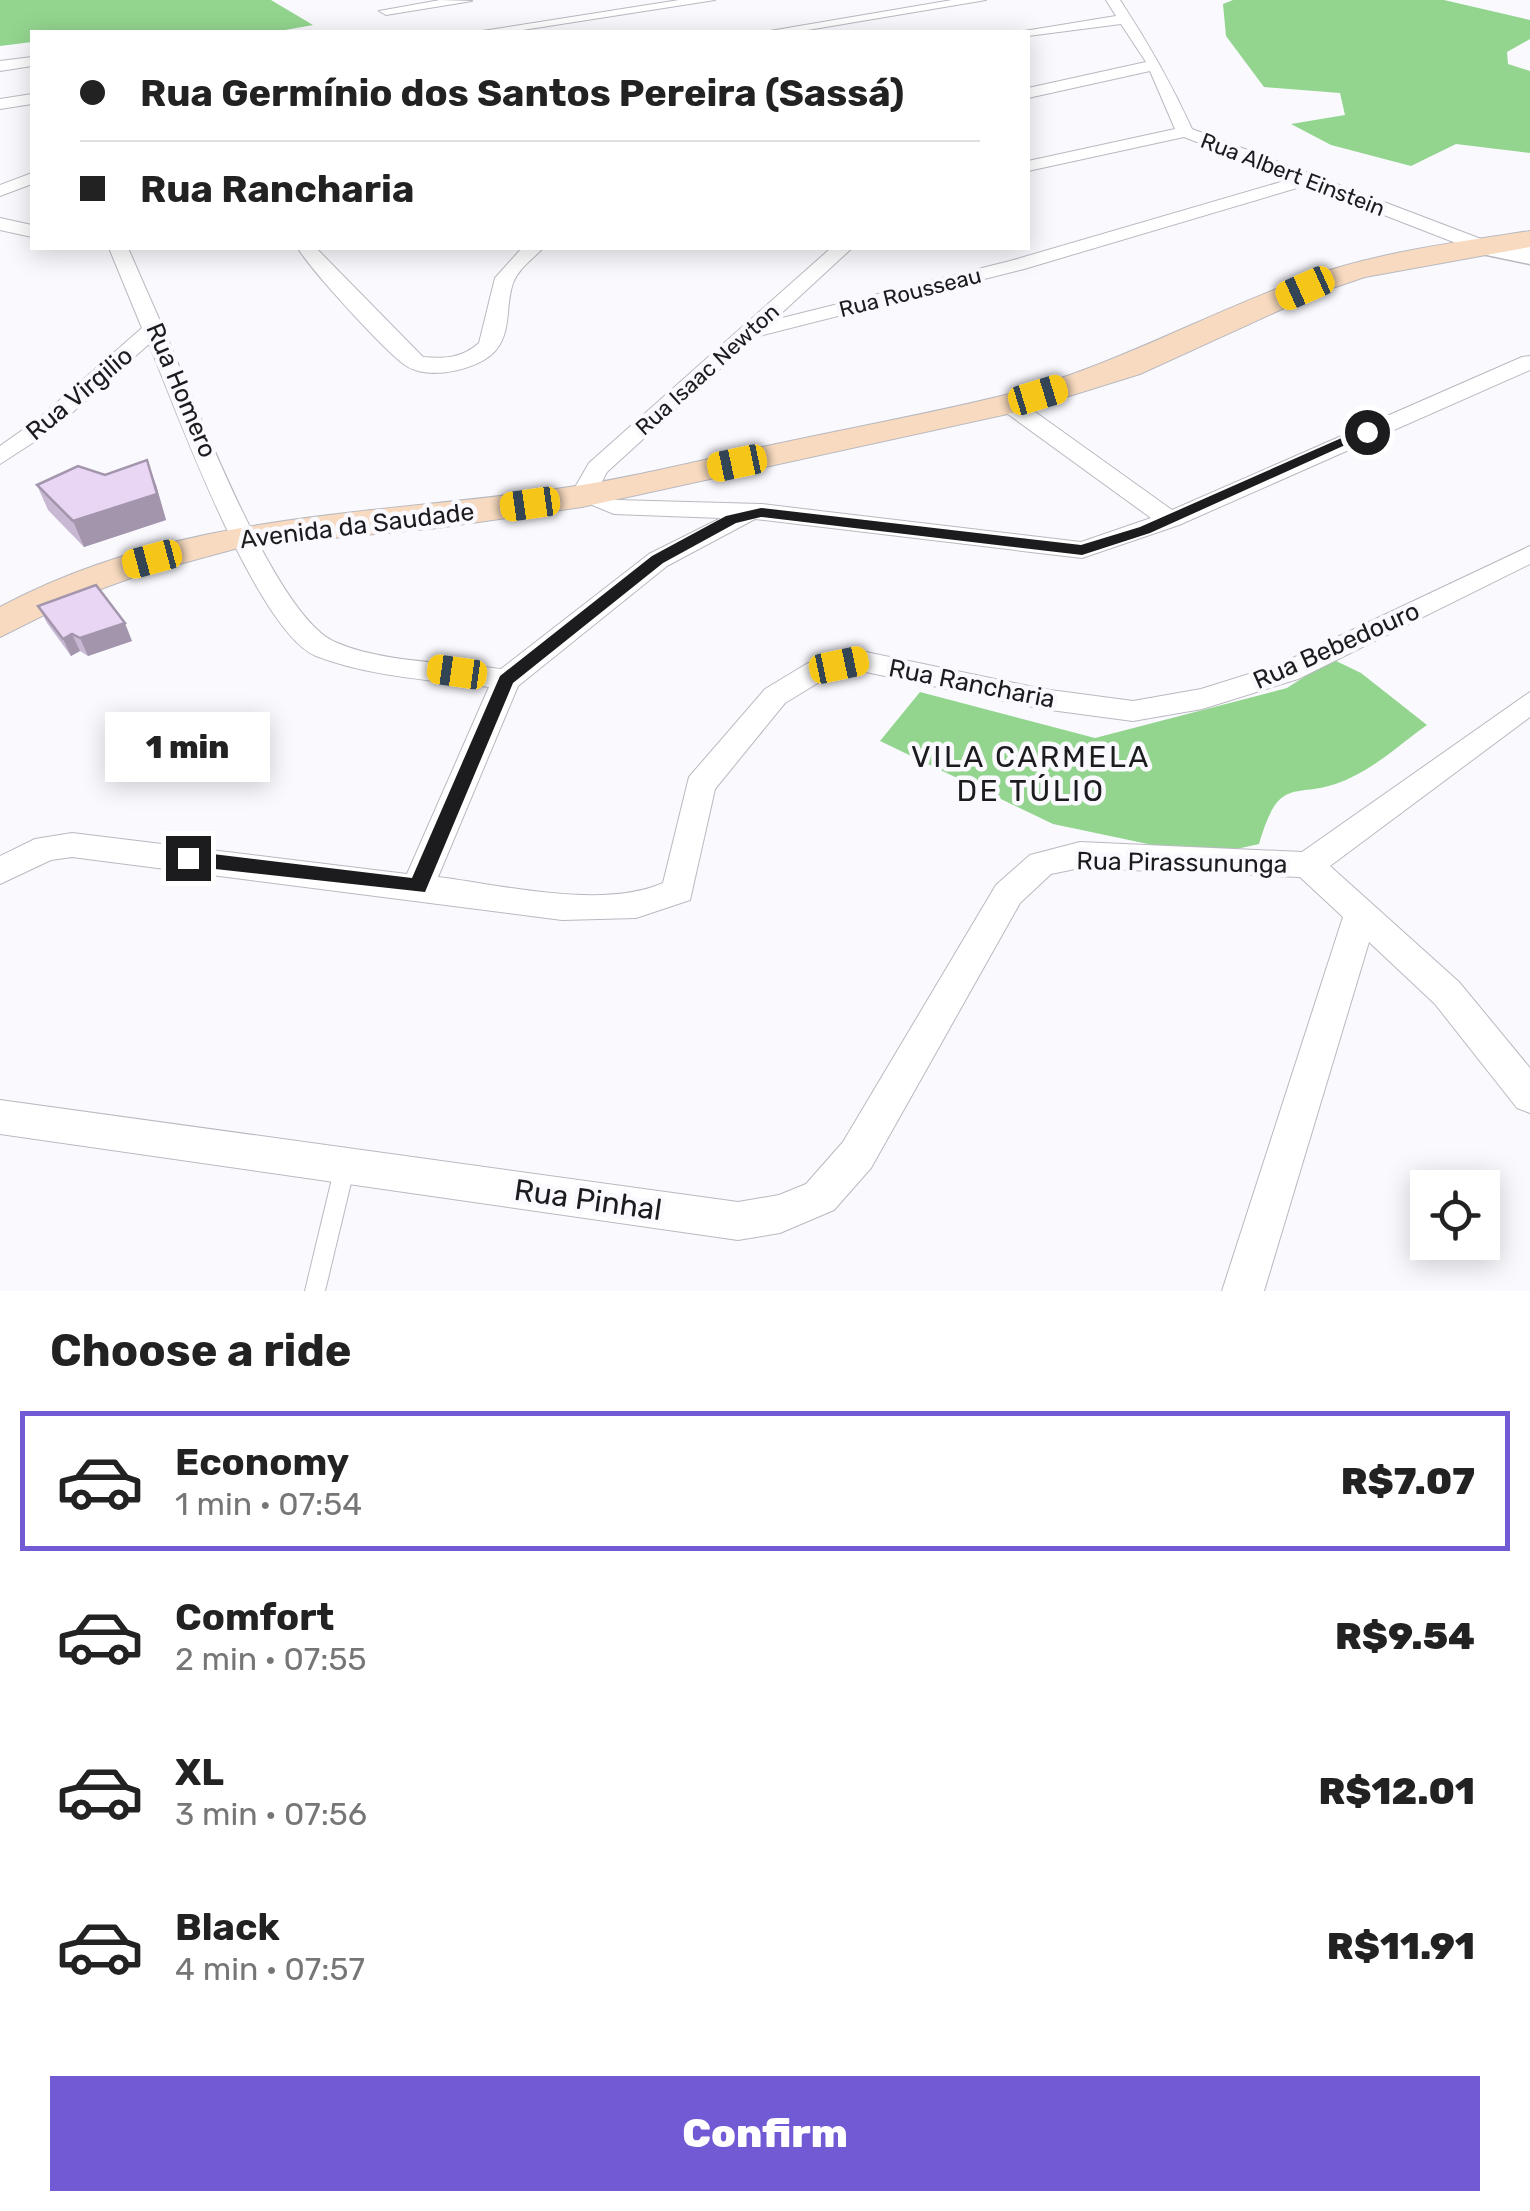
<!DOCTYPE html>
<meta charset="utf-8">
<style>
body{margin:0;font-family:Rubik,sans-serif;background:#f2f2f2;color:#222;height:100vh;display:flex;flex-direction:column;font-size:38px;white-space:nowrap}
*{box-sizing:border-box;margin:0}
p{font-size:32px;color:#767676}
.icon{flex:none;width:55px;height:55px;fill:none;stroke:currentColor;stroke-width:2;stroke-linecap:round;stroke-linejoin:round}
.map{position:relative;height:1291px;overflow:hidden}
.sheet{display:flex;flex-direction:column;background:#fff;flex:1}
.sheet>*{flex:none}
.guide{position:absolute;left:30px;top:30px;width:1000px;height:220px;border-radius:0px;box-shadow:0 5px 25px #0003;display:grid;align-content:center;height:220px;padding:0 50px;background:#fff}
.controls{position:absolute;left:1410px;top:1170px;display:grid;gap:20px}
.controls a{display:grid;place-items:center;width:90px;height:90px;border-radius:0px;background:#fff;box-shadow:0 5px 25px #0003;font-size:50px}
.end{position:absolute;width:45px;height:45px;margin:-22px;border:12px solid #1c1c1f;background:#fff;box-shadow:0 0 0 5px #fff}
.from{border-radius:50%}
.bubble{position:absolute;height:70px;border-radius:0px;background:#fff;box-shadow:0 5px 25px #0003;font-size:32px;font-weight:800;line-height:70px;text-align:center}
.car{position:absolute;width:30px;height:60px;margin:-30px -15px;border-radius:12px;box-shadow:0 0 8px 2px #0007;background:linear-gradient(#f5c518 24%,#345 0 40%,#f5c518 0 76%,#345 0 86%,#f5c518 0)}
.guide b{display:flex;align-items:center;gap:35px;height:95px;font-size:38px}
.guide b+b{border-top:2px solid #e0e0e0}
.guide i{width:25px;height:25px;background:#222}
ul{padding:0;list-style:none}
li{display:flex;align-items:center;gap:30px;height:140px;margin:0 20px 15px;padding:0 30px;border:5px solid transparent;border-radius:0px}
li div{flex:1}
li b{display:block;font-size:38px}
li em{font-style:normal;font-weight:800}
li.active{border-color:#725ad4}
li>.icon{width:90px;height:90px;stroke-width:1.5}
h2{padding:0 50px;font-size:45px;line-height:120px}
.cta{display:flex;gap:20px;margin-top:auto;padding:20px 50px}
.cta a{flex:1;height:115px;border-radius:0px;background:#725ad4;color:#fff;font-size:40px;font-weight:800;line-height:115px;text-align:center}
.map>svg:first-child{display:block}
</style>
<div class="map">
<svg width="1530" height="1291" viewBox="0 0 1530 1291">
<rect width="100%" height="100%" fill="#f9f9fe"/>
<g fill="#93d58f">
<path d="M 0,0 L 271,0 L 313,25 L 274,32 L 32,32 L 32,42 L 0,46 Z"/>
<path d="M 1233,0 L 1444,0 L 1530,20 L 1530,39 L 1507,52 L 1508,64 L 1530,71 L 1530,153 L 1456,144 L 1411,166 L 1331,145 L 1291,124 L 1345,115 L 1340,93 L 1264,87 L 1226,36 L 1223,4 Z"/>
<path d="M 1332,659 L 1361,673 L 1427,725 C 1403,742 1377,766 1350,778 C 1297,804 1281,768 1259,844 L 1205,856 L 1053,824 L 880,741 L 920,692 L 1095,738 L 1287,688 Z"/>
</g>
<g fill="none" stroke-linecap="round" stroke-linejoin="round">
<g stroke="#b9b9c1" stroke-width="2">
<path id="service" d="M 345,1157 L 352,1160 L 355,1166 L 325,1291 L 305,1291 L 335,1166 L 338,1160 Z"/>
</g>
<g stroke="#b9b9c1" stroke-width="2">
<g id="minor">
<path d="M 440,0 L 472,1 L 386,15 L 379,11 Z"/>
<path d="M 679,0 L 715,0 L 510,32 L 476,32 Z"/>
<path d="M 952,0 L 986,0 L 796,32 L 764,32 Z"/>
<path d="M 1106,0 L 1120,0 C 1147,41 1171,83 1192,129 L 1489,242 L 1530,244 L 1530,256 L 1479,252 L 1307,185 L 1024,269 L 755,337 L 607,472 L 596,493 L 616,500 L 761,504 L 1081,542 L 1151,518 L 1001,409 L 1001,399 L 1017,399 L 1172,510 L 1522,357 L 1530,356 L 1530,370 L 1179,525 L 1082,558 L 755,519 L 667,566 L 518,686 L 438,877 C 502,885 603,910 663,883 L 689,777 L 765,689 L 808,663 L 861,651 L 1043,689 L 1133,701 L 1201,689 L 1278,665 L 1530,546 L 1530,564 L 1298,679 L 1202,709 L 1133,721 L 1043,709 L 861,671 L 826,678 L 785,703 L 715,789 L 690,900 L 636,918 L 562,920 L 72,857 L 51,860 L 0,884 L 0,856 L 35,839 L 72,833 L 407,874 L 489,687 C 432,680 370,677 316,656 C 256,631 175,407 149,344 L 54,429 L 0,464 L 0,446 L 38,419 L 142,328 L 109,248 L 128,248 L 160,321 L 166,326 L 164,330 C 192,395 274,616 335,642 C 383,663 448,662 501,669 L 649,554 L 721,518 L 614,514 L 570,496 L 589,463 L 831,248 L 852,248 L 774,320 L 1010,261 L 1291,179 L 1184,137 L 1028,171 L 1028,161 L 1175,129 L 1150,71 L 1028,98 L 1028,88 L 1146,62 L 1121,24 L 1028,36 L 1018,32 L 1116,16 Z"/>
<path d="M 32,57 L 32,66 L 0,71 L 0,61 Z"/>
<path d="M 32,94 L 32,104 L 0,109 L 0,99 Z"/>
<path d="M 32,173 L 32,184 L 0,196 L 0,185 Z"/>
<path d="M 0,218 L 32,225 L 32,237 L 0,230 Z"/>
<path d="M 298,248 L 316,248 L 423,357 C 445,359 462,358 479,343 L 495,278 L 522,248 L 543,248 C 532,260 519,268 513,283 C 505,306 512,330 496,350 C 479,370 431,380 408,367 C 389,356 308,267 298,248 Z"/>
<path d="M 1530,692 L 1530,717 L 1330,866 L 1459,982 L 1530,1068 L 1530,1113 L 1517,1108 L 1435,1004 L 1369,942 L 1264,1291 L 1222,1291 L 1343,917 L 1300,877 L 1080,868 L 1051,874 L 1020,903 L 871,1168 L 834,1210 L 780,1233 L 738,1240 L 0,1134 L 0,1100 L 738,1202 L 779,1195 L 806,1184 L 843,1142 L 996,885 L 1030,855 L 1080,842 L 1302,852 Z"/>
</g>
</g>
<g stroke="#b9b9c1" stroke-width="3">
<path id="tertiary" d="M 1486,241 L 1530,250 L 1530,264 L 1477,253 L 1474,248 L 1477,243 Z"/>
</g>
<g stroke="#b9b9c1" stroke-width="2">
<path id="secondary" d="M 1530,231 L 1530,247 L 1365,277 L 1315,294 L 1140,374 L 1021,411 L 582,507 L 437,528 L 242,547 L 139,575 L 82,596 L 0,637 L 0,607 C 176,513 363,516 556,489 C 627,479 697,461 767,446 C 845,429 923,415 1001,396 C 1108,369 1195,319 1297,281 C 1372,253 1451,243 1530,231 Z"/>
</g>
<use href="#service" fill="#fff" fill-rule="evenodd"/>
<use href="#minor" fill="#fff" fill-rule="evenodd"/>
<use href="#tertiary" fill="#fff" fill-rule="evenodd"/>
<use href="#secondary" fill="#f7dabf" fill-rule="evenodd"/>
</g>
<g fill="#c8b8d3">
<path d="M 105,475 L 156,485 L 166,520 L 84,547 L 48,510 L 37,485 Z"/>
<path d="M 38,606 L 132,641 L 88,656 L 80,651 L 71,656 L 47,623 Z"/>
</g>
<g fill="#a396ac">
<path d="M 147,460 L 156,485 L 166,520 L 84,547 L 73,521 Z"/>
<path d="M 125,623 L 132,641 L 88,656 L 80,638 Z"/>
<path d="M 72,634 L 80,651 L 71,656 L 63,639 Z"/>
</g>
<g fill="#e9d6f5" stroke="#a396ac" stroke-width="2.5">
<path d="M 147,460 L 157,494 L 73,521 L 37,485 L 78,466 L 105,475 Z"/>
<path d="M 96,585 L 125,623 L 80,638 L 72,634 L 63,639 L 38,606 Z"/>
</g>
<path fill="#1c1c1f" d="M 1362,429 L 1374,432 L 1150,533 L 1082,555 L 761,517 L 736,523 L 663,563 L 513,683 L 425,892 L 188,866 L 178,858 L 188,851 L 412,878 L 500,676 L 652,556 L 726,516 L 761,508 L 1081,545 L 1140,527 Z"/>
<g text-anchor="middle" stroke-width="9" stroke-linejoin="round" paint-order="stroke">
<g font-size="22" fill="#1c1c1f" stroke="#f9f9fe">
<text transform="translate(1293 174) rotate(21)" y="8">Rua Albert Einstein</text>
<text transform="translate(910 292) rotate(-14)" y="8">Rua Rousseau</text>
<text transform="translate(707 369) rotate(-42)" y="8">Rua Isaac Newton</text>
</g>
<g font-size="25" fill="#1c1c1f" stroke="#f9f9fe">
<text transform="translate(182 390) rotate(67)" y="9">Rua Homero</text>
<text transform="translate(79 393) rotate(-40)" y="9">Rua Virgilio</text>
<text transform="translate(357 525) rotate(-7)" y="9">Avenida da Saudade</text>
<text transform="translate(1336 645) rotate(-24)" y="9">Rua Bebedouro</text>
<text transform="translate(972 683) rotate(11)" y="9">Rua Rancharia</text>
<text transform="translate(1182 862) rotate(1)" y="9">Rua Pirassununga</text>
</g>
<g font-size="30" letter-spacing="2.5" fill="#1c1c1f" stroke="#f9f9fe">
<text x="1031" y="767">VILA CARMELA<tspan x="1031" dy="34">DE TÚLIO</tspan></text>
</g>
<g font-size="30" fill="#1c1c1f" stroke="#f9f9fe">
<text transform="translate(588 1200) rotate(8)" y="10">Rua Pinhal</text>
</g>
</g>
</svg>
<div class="controls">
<a><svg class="icon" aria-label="locate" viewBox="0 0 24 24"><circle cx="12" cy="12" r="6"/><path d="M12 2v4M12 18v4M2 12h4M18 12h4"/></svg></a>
</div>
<i class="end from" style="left:1367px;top:432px"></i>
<i class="end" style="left:188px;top:858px"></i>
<div class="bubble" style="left:105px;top:712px;width:165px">1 min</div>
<i class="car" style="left:1305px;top:288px;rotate:246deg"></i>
<i class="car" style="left:1038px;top:395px;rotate:73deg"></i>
<i class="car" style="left:737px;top:463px;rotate:258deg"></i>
<i class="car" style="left:530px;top:504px;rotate:262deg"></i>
<i class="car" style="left:152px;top:559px;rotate:255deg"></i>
<i class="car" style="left:839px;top:665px;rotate:78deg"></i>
<i class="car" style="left:457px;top:672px;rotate:278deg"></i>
<div class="guide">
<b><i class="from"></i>Rua Germínio dos Santos Pereira (Sassá)</b>
<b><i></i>Rua Rancharia</b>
</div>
</div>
<section class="sheet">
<h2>Choose a ride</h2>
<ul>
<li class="active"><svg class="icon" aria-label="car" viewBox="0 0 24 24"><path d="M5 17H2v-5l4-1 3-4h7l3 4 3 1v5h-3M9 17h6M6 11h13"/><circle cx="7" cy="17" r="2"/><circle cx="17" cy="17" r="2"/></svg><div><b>Economy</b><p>1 min · 07:54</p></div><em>R$7.07</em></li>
<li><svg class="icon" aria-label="car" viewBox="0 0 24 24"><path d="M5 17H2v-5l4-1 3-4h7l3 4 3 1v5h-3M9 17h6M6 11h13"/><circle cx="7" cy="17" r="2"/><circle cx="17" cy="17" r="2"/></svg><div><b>Comfort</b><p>2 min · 07:55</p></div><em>R$9.54</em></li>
<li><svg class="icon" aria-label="car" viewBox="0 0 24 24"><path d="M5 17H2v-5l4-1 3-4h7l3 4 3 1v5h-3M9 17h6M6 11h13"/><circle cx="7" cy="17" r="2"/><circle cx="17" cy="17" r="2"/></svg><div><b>XL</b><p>3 min · 07:56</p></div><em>R$12.01</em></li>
<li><svg class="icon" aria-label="car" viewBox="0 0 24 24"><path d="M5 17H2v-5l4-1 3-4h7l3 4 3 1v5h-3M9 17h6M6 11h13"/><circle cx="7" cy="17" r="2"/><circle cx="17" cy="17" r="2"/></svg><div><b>Black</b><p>4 min · 07:57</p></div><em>R$11.91</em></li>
</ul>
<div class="cta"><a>Confirm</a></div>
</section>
